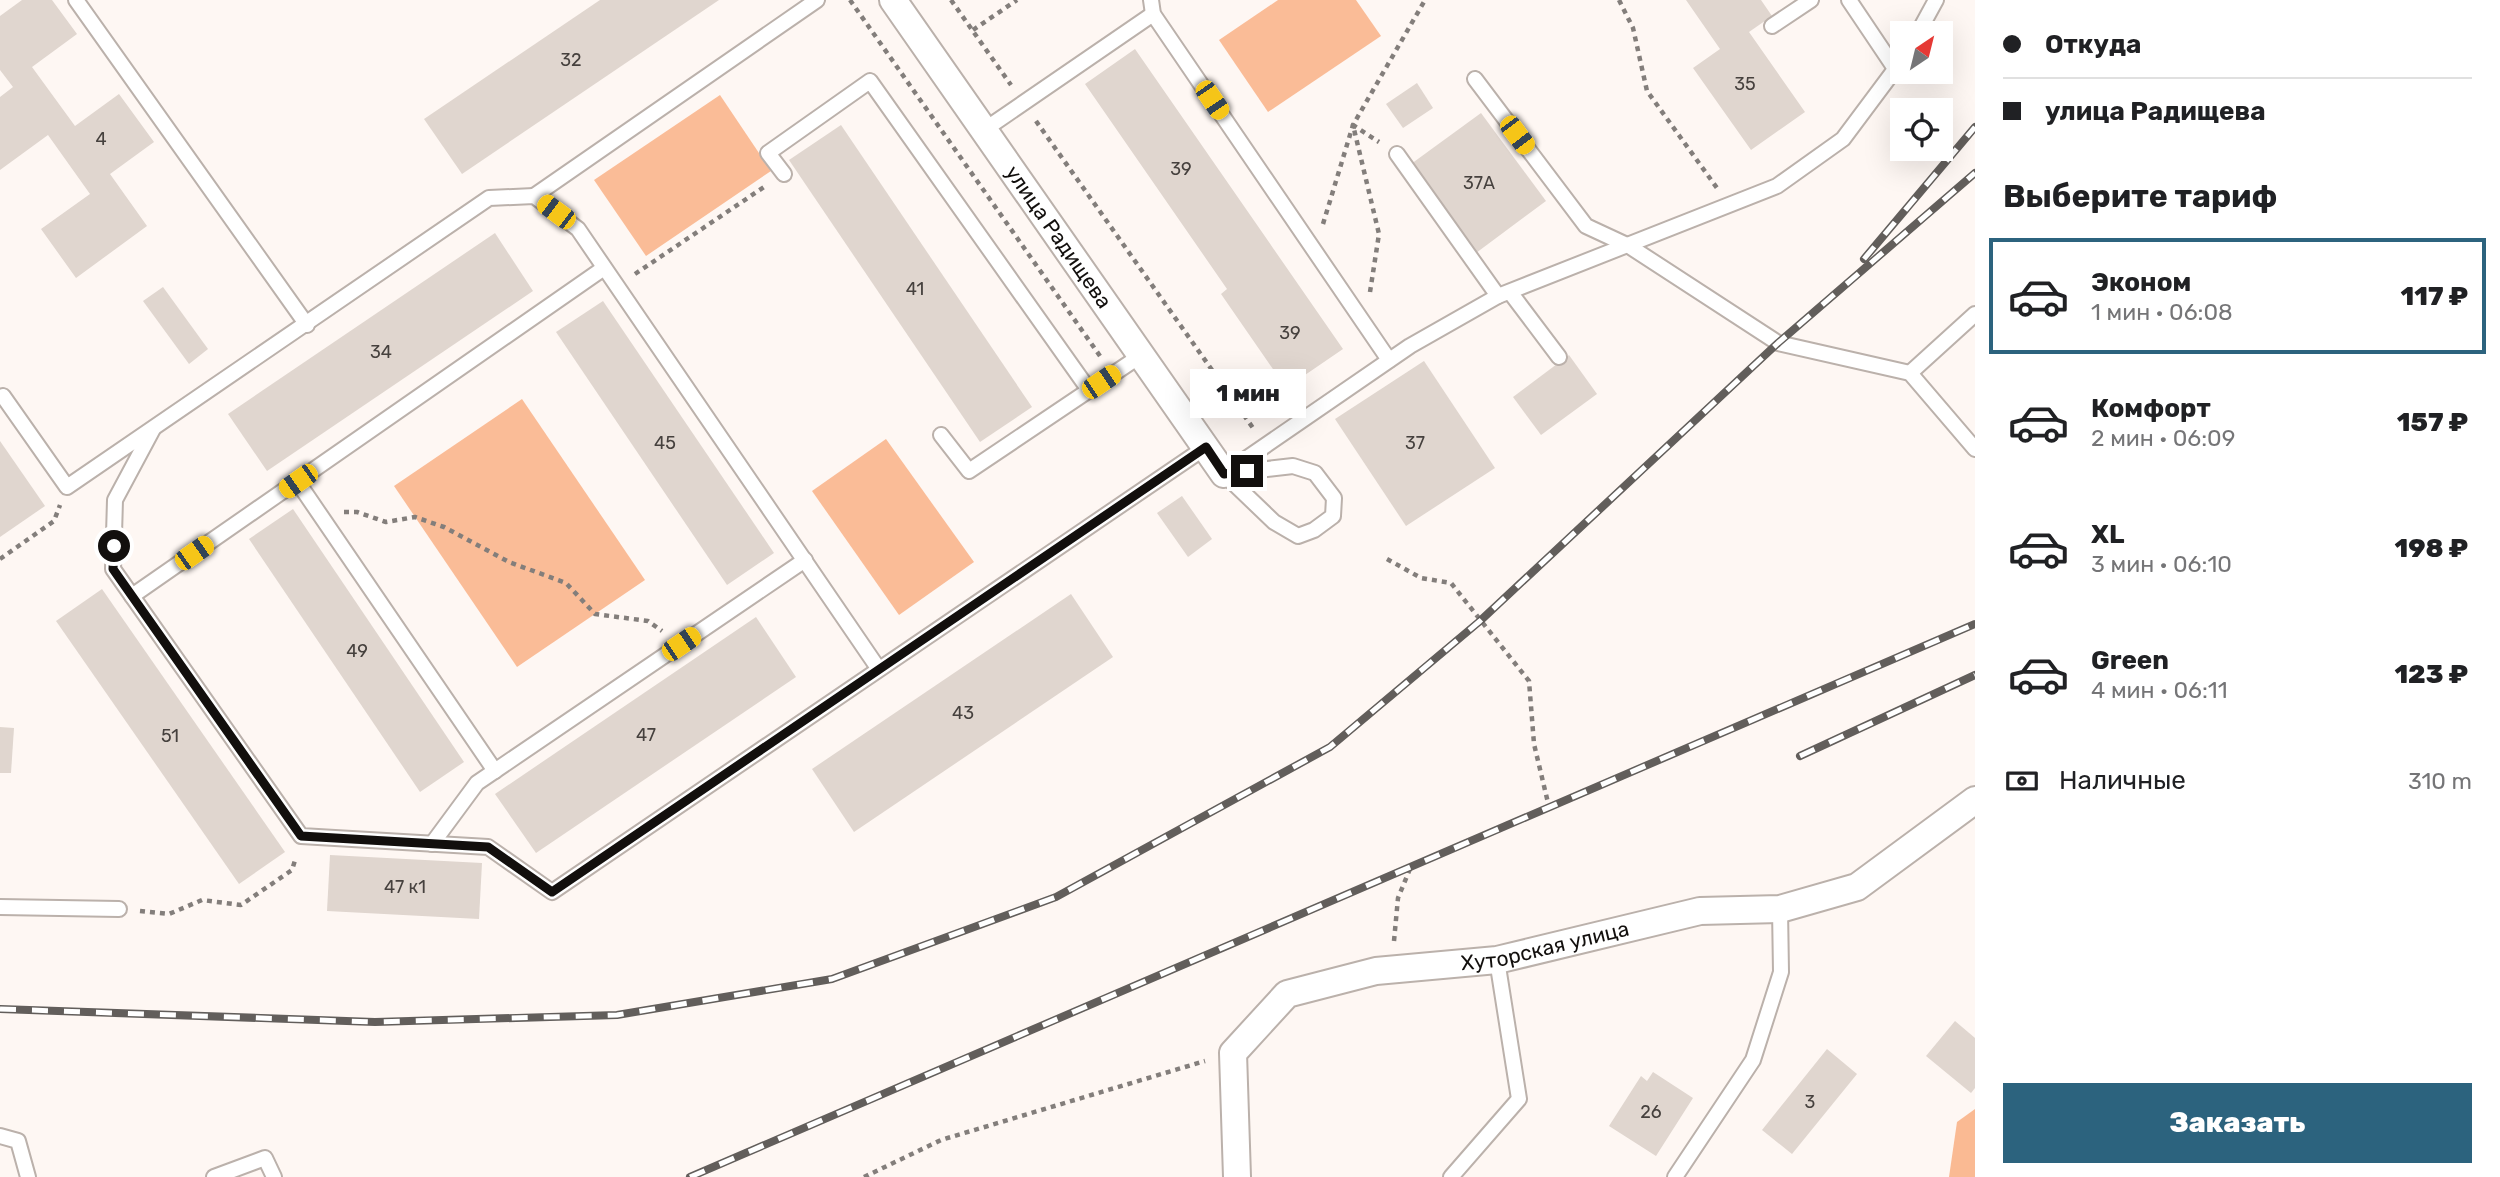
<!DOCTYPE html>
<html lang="ru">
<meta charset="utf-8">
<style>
body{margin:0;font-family:Rubik,sans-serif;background:#f6f6f6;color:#202124;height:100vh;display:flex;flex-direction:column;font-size:26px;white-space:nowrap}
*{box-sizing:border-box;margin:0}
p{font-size:23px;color:#757577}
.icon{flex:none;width:38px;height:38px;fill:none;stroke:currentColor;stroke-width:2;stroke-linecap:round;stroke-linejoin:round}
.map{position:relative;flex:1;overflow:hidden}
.details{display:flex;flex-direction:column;background:#fff;width:525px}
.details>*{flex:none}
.banner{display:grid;align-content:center;height:154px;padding:0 28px;background:#fff}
.needle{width:46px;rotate:35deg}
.tools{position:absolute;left:1890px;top:21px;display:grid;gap:14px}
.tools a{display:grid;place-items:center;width:63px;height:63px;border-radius:0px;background:#fff;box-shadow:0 7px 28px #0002;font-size:35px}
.end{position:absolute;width:32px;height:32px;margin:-16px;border:9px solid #120f0d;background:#fff;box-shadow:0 0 0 4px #fff}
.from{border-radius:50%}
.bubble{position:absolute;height:49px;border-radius:0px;background:#fff;box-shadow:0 7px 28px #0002;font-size:23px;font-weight:800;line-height:49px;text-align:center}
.car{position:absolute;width:21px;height:42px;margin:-21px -10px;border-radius:9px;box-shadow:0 0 5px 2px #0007;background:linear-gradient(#f5c518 24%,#345 0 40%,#f5c518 0 76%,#345 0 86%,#f5c518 0)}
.banner b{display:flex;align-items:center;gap:24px;height:66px;font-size:26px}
.banner b+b{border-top:2px solid #e0e0e0}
.banner i{width:18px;height:18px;background:#202124}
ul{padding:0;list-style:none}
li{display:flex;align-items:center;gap:21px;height:116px;margin:0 14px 10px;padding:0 14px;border:4px solid transparent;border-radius:0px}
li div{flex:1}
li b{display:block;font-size:26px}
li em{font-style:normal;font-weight:800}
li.current{border-color:#2c637e}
li>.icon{width:63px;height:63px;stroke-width:1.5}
h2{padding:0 28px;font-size:32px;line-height:84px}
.pay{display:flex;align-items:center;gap:18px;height:77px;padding:0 28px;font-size:26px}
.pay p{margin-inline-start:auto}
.action{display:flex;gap:14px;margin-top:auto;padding:14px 28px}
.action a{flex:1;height:80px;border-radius:0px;background:#2c637e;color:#fff;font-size:28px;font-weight:800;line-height:80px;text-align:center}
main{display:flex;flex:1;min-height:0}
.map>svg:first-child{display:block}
</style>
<main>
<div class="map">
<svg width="1975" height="1177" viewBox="0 0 1975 1177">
<rect width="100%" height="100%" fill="#fef7f3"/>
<g fill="#fabc97">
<path d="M 1278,0 L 1356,0 L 1381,36 L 1268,112 L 1219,40 Z"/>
<path d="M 720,95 L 771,171 L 646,256 L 594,180 Z"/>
<path d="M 522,399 L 645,580 L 517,667 L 394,486 Z"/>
<path d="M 886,439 L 974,562 L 899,615 L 812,491 Z"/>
</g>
<path fill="#faba93" d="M 1975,1109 L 1975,1177 L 1949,1177 L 1957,1122 Z"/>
<g fill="#e0d6cf">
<path d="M 22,0 L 52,0 L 77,34 L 32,67 L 75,126 L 119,94 L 154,142 L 110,174 L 147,226 L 76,278 L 41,229 L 90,194 L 48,135 L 0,170 L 0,97 L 13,87 L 0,70 L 0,16 Z"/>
<path d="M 600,0 L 719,0 L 462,174 L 424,119 Z"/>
<path d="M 1686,0 L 1761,0 L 1772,16 L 1749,32 L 1805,112 L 1751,150 L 1693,68 L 1720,49 Z"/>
<path d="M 1135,49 L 1343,349 L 1286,388 L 1221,294 L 1227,289 L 1085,84 Z"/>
<path d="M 1417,83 L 1433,108 L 1403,128 L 1386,104 Z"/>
<path d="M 1481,113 L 1546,201 L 1476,253 L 1411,164 Z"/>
<path d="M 841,125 L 1032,407 L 980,442 L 789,160 Z"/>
<path d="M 495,233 L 533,291 L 267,471 L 228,414 Z"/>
<path d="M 163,287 L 208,349 L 189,364 L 143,301 Z"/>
<path d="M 603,301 L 774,553 L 727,585 L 556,332 Z"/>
<path d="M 1569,355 L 1597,394 L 1541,435 L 1513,397 Z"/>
<path d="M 1424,361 L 1495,468 L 1406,526 L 1335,419 Z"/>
<path d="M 0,441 L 45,506 L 0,537 Z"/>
<path d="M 1182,496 L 1212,539 L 1188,557 L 1157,513 Z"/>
<path d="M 293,509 L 464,762 L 420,792 L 249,539 Z"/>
<path d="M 102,589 L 285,852 L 239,884 L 56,621 Z"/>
<path d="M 1071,594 L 1113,657 L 854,832 L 812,769 Z"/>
<path d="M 756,617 L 796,677 L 536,853 L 495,794 Z"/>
<path d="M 0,727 L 14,728 L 11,773 L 0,773 Z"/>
<path d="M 330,855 L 482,863 L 479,919 L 327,911 Z"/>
<path d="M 1955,1021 L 1975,1038 L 1975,1088 L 1971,1093 L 1926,1056 Z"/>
<path d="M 1827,1049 L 1857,1074 L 1792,1154 L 1762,1130 Z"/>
<path d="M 1653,1072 L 1693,1098 L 1656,1156 L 1609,1126 L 1641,1076 L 1647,1081 Z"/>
</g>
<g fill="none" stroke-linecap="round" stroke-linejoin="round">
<g stroke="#bbb1ab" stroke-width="18">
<g id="service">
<path d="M 76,0 L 307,325"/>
<path d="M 1151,0 L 1153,14 L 1389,360"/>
<path d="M 1849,0 L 1896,70"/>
<path d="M 1772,26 L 1811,0"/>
<path d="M 1918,33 L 1936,0"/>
<path d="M 1475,79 L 1586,226 L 1629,246 L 1778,343 L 1910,373 L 1975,449"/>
<path d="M 984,130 L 1153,14"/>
<path d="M 1397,154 L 1498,296"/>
<path d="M 784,174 L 768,153 L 870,81 L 1089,390"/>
<path d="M 534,196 L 817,0"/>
<path d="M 1510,292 L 1559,357"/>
<path d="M 1910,373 L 1975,314"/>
<path d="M 3,396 L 67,487 L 489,198 L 534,196 L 578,229 L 878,668"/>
<path d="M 153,429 L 115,500 L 113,569 L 301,836 L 488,847 L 552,892 L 1206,447"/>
<path d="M 941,435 L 969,471 L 1143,354"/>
<path d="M 1293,466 L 1315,473 L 1334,498 L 1333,516 L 1314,530 L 1298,536 L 1274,522 L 1224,474 Z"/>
<path d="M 1224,474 L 1410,346 L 1498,296 L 1777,186 L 1843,139 L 1902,60"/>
<path d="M 297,481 L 495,771"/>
<path d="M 132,596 L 604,268"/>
<path d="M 432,844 L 477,783 L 805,560"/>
<path d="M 0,907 L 119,909"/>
<path d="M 0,1136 L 18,1141 L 28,1177"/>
<path d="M 214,1177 L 265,1158 L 274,1177"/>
<path d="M 1451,1177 L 1519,1099 L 1497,960"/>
<path d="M 1675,1177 L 1753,1060 L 1781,972 L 1780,909"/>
</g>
</g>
<g stroke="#bbb1ab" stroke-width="30">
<g id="minor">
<path id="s1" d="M 893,0 L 1224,474"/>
<path id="s2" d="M 1237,1177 L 1233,1053 L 1287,994 L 1376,971 L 1497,960 L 1700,911 L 1780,909 L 1857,887 L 1975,800"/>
</g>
</g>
<g stroke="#837e7b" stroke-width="4.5" stroke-dasharray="5 5" stroke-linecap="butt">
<path d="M 850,0 L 1100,356"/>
<path d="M 951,0 L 1011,85"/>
<path d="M 1619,0 L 1633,28 L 1647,91 L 1717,188"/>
<path d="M 973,30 L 1017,0"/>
<path d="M 1036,121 L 1253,428"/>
<path d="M 1323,224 L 1353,125 L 1425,0"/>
<path d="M 635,274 L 767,185"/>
<path d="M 1370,292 L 1379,234 L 1353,125 L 1379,142"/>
<path d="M 344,512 L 357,512 L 386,522 L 415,517 L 444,527 L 509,562 L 566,583 L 595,614 L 648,621 L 662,631"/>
<path d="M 0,559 L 54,521 L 60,505"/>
<path d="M 1387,559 L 1421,578 L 1451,583 L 1529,681 L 1534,744 L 1549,807"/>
<path d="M 140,911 L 169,914 L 202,900 L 241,905 L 292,870 L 296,857"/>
<path d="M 1394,941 L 1398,898 L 1412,864"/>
<path d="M 864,1177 L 941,1140 L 1205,1061"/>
</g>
<use href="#service" stroke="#fff" stroke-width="14"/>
<use href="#minor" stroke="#fff" stroke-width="26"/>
<g stroke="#625e5b" stroke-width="8">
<g id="rail">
<path d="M 1864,259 L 1975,127"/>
<path d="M 1800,756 L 1975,675"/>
<path d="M 0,1009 L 375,1022 L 617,1015 L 832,979 L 1056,897 L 1330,747 L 1480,621 L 1778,343 L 1975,173"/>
<path d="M 690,1177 L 1975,624"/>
</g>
</g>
<use href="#rail" stroke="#fff" stroke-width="5" stroke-dasharray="16" stroke-linecap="butt"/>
</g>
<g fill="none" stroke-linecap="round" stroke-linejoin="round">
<path stroke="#120f0d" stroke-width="9" d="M 114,546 L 113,569 L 301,836 L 488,847 L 552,892 L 1206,447 L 1224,474 L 1247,471"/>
</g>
<g text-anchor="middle" stroke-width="7" stroke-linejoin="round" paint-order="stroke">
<g font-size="18" fill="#46413e">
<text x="571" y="66">32</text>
<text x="1745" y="90">35</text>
<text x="101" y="145">4</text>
<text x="1181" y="175">39</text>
<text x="1479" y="189">37А</text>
<text x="915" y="295">41</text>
<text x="1290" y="339">39</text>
<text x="381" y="358">34</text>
<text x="665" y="449">45</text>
<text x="1415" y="449">37</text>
<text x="357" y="657">49</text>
<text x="963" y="719">43</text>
<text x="646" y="741">47</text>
<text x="170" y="742">51</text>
<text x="405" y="893">47 к1</text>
<text x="1810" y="1108">3</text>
<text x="1651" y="1118">26</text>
</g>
<g font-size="21" fill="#120f0d" stroke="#fff">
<text dy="7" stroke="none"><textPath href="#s1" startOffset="289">улица Радищева</textPath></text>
<text dy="7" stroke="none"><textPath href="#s2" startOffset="467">Хуторская улица</textPath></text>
</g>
</g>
</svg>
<div class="tools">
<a><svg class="needle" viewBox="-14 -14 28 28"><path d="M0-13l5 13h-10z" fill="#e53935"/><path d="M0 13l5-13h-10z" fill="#757577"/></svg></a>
<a><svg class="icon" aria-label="locate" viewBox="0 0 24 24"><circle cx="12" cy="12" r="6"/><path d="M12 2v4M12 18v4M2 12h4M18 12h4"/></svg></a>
</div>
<i class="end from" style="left:114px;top:546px"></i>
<i class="end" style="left:1247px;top:471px"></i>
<div class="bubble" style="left:1190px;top:369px;width:116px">1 мин</div>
<i class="car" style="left:1212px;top:100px;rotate:146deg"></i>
<i class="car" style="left:1517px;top:135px;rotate:143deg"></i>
<i class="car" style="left:556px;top:212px;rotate:307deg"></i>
<i class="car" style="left:1101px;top:382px;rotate:56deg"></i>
<i class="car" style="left:298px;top:481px;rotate:235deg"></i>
<i class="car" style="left:194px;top:553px;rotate:55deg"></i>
<i class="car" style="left:681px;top:644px;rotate:56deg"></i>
</div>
<section class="details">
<div class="banner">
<b><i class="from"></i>Откуда</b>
<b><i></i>улица Радищева</b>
</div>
<h2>Выберите тариф</h2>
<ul>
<li class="current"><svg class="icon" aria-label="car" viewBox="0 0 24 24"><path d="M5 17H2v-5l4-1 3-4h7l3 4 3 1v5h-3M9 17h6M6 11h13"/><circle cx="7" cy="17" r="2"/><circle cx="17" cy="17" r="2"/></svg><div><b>Эконом</b><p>1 мин · 06:08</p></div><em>117 ₽</em></li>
<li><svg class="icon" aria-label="car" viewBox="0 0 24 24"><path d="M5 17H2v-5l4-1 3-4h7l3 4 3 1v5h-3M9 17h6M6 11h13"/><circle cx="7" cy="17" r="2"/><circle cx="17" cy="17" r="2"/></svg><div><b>Комфорт</b><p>2 мин · 06:09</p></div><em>157 ₽</em></li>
<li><svg class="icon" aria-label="car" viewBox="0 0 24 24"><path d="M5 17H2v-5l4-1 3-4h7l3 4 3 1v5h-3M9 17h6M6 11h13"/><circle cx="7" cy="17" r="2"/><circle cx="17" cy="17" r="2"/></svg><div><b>XL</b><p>3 мин · 06:10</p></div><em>198 ₽</em></li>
<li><svg class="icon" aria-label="car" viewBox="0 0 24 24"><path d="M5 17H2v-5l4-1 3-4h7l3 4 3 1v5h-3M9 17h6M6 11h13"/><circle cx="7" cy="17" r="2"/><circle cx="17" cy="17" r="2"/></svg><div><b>Green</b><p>4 мин · 06:11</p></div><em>123 ₽</em></li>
</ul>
<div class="pay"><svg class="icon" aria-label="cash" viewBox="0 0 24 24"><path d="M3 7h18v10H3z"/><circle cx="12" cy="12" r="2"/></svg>Наличные<p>310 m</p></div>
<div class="action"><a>Заказать</a></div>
</section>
</main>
